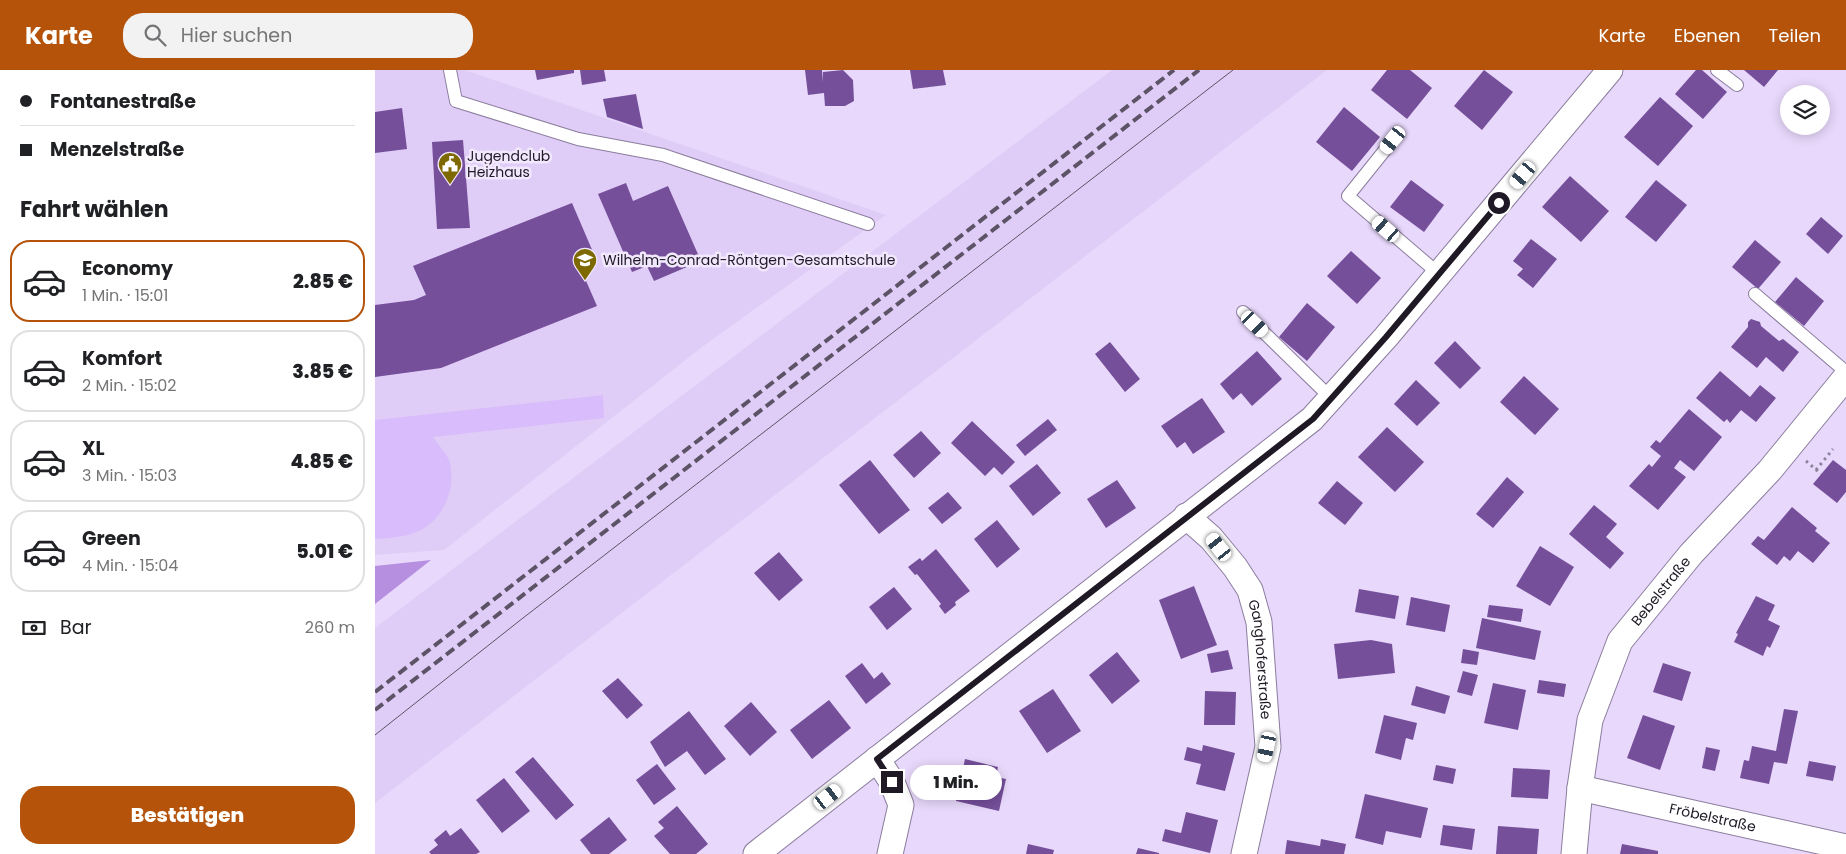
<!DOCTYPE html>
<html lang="de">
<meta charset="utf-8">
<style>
body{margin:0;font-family:Poppins,sans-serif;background:#f2f2f2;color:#202124;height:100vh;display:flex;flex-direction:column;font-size:19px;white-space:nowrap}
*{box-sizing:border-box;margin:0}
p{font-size:16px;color:#757577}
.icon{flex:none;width:28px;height:28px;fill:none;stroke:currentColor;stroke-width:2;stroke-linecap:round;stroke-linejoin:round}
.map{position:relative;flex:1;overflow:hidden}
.drawer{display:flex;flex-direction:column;background:#fff;width:375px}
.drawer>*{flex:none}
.hud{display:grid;align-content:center;height:110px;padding:0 20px;background:#fff}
.tools{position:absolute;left:1405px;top:15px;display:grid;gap:10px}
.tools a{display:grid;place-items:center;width:50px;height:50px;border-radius:50%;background:#fff;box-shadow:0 2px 12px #0003;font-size:25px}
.end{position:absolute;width:22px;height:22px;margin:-11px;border:6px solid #1f1925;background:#fff;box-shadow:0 0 0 2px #fff}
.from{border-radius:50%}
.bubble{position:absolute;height:35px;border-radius:18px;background:#fff;box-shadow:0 2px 12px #0003;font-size:16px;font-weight:800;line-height:35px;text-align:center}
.car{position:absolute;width:15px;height:30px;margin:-15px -8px;border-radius:6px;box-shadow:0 0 4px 1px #0007;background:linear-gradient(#fff 24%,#345 0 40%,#fff 0 76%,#345 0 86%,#fff 0)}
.hud b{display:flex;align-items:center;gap:18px;height:48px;font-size:19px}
.hud b+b{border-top:1px solid #e0e0e0}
.hud i{width:12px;height:12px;background:#202124}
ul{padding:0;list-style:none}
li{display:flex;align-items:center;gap:15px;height:82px;margin:0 10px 8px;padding:0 10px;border:2px solid #e0e0e0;border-radius:20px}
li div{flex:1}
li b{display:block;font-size:19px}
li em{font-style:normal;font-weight:800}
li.on{border-color:#b45309}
li>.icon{width:45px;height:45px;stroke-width:1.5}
h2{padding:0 20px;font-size:22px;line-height:60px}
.pay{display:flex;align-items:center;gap:12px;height:55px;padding:0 20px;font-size:19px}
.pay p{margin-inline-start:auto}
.action{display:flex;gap:10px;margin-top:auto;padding:10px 20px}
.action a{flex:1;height:58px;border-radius:20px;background:#b45309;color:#fff;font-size:20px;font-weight:800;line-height:58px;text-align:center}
header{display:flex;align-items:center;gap:30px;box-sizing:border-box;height:70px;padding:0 25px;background:#b45309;color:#fff}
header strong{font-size:24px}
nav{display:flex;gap:28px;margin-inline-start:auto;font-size:18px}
.search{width:350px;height:45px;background:#f2f2f2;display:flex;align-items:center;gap:12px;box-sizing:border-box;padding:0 18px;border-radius:20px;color:#757577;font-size:19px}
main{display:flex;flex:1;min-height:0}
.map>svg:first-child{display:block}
</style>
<header>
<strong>Karte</strong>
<div class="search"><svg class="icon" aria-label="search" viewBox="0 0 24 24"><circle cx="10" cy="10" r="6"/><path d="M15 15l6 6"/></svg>Hier suchen</div>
<nav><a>Karte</a><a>Ebenen</a><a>Teilen</a></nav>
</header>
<main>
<section class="drawer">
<div class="hud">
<b><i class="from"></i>Fontanestraße</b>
<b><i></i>Menzelstraße</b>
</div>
<h2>Fahrt wählen</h2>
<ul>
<li class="on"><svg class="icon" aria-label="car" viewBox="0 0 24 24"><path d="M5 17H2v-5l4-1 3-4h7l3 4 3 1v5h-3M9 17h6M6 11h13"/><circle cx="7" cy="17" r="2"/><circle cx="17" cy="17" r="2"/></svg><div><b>Economy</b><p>1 Min. · 15:01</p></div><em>2.85 €</em></li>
<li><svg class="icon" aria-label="car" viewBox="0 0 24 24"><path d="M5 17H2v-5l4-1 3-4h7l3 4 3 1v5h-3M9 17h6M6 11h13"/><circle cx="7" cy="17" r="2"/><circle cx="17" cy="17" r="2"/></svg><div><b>Komfort</b><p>2 Min. · 15:02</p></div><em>3.85 €</em></li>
<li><svg class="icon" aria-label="car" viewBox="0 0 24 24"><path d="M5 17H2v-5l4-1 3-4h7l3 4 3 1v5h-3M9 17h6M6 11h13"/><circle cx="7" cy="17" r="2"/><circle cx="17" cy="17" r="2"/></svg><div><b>XL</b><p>3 Min. · 15:03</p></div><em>4.85 €</em></li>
<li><svg class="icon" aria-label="car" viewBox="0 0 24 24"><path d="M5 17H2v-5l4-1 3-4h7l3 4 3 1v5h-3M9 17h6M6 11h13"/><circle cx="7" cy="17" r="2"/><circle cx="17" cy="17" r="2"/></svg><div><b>Green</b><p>4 Min. · 15:04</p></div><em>5.01 €</em></li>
</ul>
<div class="pay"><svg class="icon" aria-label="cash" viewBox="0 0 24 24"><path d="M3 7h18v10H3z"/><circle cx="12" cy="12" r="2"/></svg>Bar<p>260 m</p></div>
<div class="action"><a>Bestätigen</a></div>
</section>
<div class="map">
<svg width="1471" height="784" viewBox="0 0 1471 784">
<rect width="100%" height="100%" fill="#e8d8fb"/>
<g fill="#e0cdf7">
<path d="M 0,0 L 90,0 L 511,145 L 327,277 L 69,480 L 0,485 Z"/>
<path d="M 737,0 L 952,0 L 0,733 L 0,558 Z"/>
</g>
<path fill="#d9bcfb" d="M 228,325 L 229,348 L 58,367 C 63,375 72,383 75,393 C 81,418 69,448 46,460 C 32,467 16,468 0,469 L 0,350 Z"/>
<path fill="#b68fe0" d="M 56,490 L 0,534 L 0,496 Z"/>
<g fill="#754f9a">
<path d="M 160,0 L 199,0 L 199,3 L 162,10 Z"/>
<path d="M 205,0 L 229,0 L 231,11 L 207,15 Z"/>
<path d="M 430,0 L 447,0 L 448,12 L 448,2 L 468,0 L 478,10 L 479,31 L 470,36 L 450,36 L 449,23 L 433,25 Z"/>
<path d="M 535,0 L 568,0 L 571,15 L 538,19 Z"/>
<path d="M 1012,0 L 1035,0 L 1057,18 L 1032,49 L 996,20 Z"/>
<path d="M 1109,0 L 1138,22 L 1107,60 L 1079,36 Z"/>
<path d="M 1321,0 L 1327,0 L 1352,22 L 1328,49 L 1300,24 Z"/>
<path d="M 1369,0 L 1403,0 L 1389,17 Z"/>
<path d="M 261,24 L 268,59 L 232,47 L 228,29 Z"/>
<path d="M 1285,27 L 1318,56 L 1283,96 L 1249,67 Z"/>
<path d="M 969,37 L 1005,67 L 977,101 L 941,72 Z"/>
<path d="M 27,38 L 32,79 L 0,83 L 0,42 Z"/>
<path d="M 88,70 L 95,158 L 62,159 L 57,72 Z"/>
<path d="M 1195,106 L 1234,141 L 1206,172 L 1167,137 Z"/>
<path d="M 1036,110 L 1069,135 L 1049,162 L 1015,137 Z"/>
<path d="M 1281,110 L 1312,135 L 1281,172 L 1250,147 Z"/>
<path d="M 251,113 L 258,131 L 293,116 L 326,191 L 279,211 L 272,196 L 257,202 L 223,124 Z"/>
<path d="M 197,133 L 221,189 L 205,197 L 222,236 L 66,298 L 0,307 L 0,235 L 39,230 L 51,225 L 38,196 Z"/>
<path d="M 1446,147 L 1468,166 L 1453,184 L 1431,164 Z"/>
<path d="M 1156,169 L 1182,189 L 1158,218 L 1142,205 L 1148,199 L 1138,191 Z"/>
<path d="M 1380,170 L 1406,192 L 1383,219 L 1357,197 Z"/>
<path d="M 976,181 L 1006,208 L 982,234 L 952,206 Z"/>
<path d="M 1421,207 L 1449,231 L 1429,256 L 1400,232 Z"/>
<path d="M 932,233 L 960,257 L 932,291 L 904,267 Z"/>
<path d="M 1376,249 L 1385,252 L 1386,256 L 1404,271 L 1408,269 L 1424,282 L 1408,302 L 1391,287 L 1382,298 L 1356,277 L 1373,257 L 1373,252 Z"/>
<path d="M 1080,271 L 1106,298 L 1085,319 L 1059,293 Z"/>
<path d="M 735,272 L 765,309 L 750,322 L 720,284 Z"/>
<path d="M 882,281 L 907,309 L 877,336 L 866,323 L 858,330 L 845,314 Z"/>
<path d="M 1345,301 L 1375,327 L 1385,315 L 1401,328 L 1381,352 L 1366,340 L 1355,353 L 1352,349 L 1349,352 L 1321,328 Z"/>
<path d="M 1149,306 L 1184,339 L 1160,365 L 1125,332 Z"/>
<path d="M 1041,310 L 1065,333 L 1042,356 L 1019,334 Z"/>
<path d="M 827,328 L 850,362 L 818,384 L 810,372 L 802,378 L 786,356 Z"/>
<path d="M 1314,339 L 1347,367 L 1319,401 L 1305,390 L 1299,398 L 1311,407 L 1283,440 L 1254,416 L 1274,394 L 1277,397 L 1286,386 L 1275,377 L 1281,370 L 1285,373 Z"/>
<path d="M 673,349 L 682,360 L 650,386 L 641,375 Z"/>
<path d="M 597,351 L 640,392 L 627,405 L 619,397 L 610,406 L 576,373 Z"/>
<path d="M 1012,357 L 1049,392 L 1020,422 L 983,387 Z"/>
<path d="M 546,361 L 566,383 L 539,408 L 518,385 Z"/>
<path d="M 495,390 L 535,440 L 504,464 L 464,415 Z"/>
<path d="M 1458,390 L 1471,400 L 1471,422 L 1462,433 L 1438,414 Z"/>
<path d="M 662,394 L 686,423 L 658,446 L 634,416 Z"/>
<path d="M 1132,407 L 1149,422 L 1118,458 L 1101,444 Z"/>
<path d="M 742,410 L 761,438 L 731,458 L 712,429 Z"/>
<path d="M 962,411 L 988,433 L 970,455 L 943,433 Z"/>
<path d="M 573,422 L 587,438 L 567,454 L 553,438 Z"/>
<path d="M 1219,435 L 1242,454 L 1231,467 L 1249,483 L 1235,499 L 1194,464 Z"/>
<path d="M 1417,437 L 1442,458 L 1440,461 L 1455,473 L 1438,493 L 1423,481 L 1415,491 L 1409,486 L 1402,495 L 1376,474 L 1383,466 L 1389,470 Z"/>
<path d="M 622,450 L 645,479 L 622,498 L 599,469 Z"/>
<path d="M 1165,476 L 1199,497 L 1175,536 L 1141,516 Z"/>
<path d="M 561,479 L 595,521 L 580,532 L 581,535 L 570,544 L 564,536 L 566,534 L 542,504 L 540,505 L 533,497 L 545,488 L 547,491 Z"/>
<path d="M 404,482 L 428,510 L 404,531 L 379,503 Z"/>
<path d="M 819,516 L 842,575 L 806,589 L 784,530 Z"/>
<path d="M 519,517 L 537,539 L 512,560 L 494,537 Z"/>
<path d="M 984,519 L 1024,526 L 1020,549 L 980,542 Z"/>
<path d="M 1381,526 L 1400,535 L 1393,550 L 1405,556 L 1395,578 L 1392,576 L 1388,586 L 1359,572 L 1363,564 L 1361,563 Z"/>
<path d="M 1036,527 L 1075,535 L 1070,562 L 1031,555 Z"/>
<path d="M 1114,535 L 1148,539 L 1146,552 L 1112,547 Z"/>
<path d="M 1107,548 L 1166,561 L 1160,590 L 1101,578 Z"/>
<path d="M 996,570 L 1017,574 L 1020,603 L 963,609 L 959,574 Z"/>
<path d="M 1088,579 L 1104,582 L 1102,595 L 1086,593 Z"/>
<path d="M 853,580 L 858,599 L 836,603 L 832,584 Z"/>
<path d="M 742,582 L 765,611 L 737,634 L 714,605 Z"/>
<path d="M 487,593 L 499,609 L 507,602 L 516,614 L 491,634 L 470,606 Z"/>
<path d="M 1288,593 L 1316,602 L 1307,631 L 1278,622 Z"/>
<path d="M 1088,601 L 1103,605 L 1097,626 L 1082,622 Z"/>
<path d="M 243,608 L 268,635 L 252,649 L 227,621 Z"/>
<path d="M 1164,610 L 1191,614 L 1189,627 L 1162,623 Z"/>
<path d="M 1118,613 L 1151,620 L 1143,660 L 1109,653 Z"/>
<path d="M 1041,616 L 1075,626 L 1070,644 L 1036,635 Z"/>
<path d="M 678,619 L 706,661 L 672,683 L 644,641 Z"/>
<path d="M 830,621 L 861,622 L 860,655 L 829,655 Z"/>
<path d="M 454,630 L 476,658 L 437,689 L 415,660 Z"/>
<path d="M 376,632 L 402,662 L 375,686 L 349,656 Z"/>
<path d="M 1409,639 L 1423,641 L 1412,694 L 1399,692 L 1394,714 L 1365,708 L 1369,690 L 1374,691 L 1377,676 L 1401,681 Z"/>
<path d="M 314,641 L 351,689 L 330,705 L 312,681 L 290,697 L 275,672 Z"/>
<path d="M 1009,645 L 1042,653 L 1038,670 L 1031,668 L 1026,690 L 1000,683 Z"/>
<path d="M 1268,645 L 1300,656 L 1285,700 L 1252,688 Z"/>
<path d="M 828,675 L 860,683 L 850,721 L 821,714 L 826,694 L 809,690 L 812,677 L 827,681 Z"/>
<path d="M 1331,677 L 1345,680 L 1340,701 L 1327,698 Z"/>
<path d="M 158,687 L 199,735 L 181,750 L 140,702 Z"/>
<path d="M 590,689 L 623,697 L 621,707 L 631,709 L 624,741 L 581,731 Z"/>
<path d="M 1434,691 L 1461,696 L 1458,711 L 1431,706 Z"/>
<path d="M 282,694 L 301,719 L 279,735 L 261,710 Z"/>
<path d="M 1061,695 L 1081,699 L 1078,714 L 1058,710 Z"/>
<path d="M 1138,698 L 1175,700 L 1173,729 L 1136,727 Z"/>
<path d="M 129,708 L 155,741 L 127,763 L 101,730 Z"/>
<path d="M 990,724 L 1053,738 L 1046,768 L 1011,761 L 1008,775 L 980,768 Z"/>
<path d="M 302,736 L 333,774 L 321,784 L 295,784 L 279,766 L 289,758 L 283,752 Z"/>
<path d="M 811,742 L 843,750 L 835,783 L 787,771 L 790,759 L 806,763 Z"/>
<path d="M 234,747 L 252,770 L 234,784 L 216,784 L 205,770 Z"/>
<path d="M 1068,755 L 1100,759 L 1097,780 L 1065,775 Z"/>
<path d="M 1123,756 L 1164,759 L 1162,784 L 1121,784 Z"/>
<path d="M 86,758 L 105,782 L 101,784 L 56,784 L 54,782 L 63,775 L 59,770 L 71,760 L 75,766 Z"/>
<path d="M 946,769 L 971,774 L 969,784 L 910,784 L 912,770 L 945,776 Z"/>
<path d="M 653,774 L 679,780 L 678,784 L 651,784 Z"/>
<path d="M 1247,774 L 1283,781 L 1283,784 L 1245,784 Z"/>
<path d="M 763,778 L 784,783 L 784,784 L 761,784 Z"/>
</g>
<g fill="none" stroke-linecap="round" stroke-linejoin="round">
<g stroke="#8b7d9d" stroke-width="14">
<g id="service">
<path d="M 75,0 L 81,31 L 203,69 L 288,85 L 493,154"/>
<path d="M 1342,0 L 1362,15"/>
<path d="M 1018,70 L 973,126 L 1064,204"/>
<path d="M 1380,224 L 1471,302"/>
<path d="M 868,242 L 956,328"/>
</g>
</g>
<g stroke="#8b7d9d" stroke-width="27">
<g id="minor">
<path id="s1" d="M 811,446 L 836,468 L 860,497 L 875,520 L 884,552 L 893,677 L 869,784"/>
<path d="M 502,689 L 517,712 L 526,735 L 515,784"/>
<path id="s2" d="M 1205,718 L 1471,777"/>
<path d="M 381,784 L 937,349 L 1011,267 L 1235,0"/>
<path id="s3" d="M 1199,784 L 1205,718 L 1215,650 L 1245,571 L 1316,484 L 1395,400 L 1471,307"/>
</g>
</g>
<g stroke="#8d829b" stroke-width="3" stroke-dasharray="2.5 4" stroke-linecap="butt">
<path d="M 1431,391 L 1446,404"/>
<path d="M 1441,400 L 1458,379"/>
</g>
<use href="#service" stroke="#fff" stroke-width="12"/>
<use href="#minor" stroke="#fff" stroke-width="25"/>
<path stroke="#5c5366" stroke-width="1" d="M 0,665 L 148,548 L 858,0"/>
<g stroke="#5c5366" stroke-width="4" stroke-dasharray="10 5" stroke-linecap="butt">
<path d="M 0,622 L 799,0"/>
<path d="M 0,640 L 824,0"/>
</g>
</g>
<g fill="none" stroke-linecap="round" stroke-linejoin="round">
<path stroke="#1f1925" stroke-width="6" d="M 517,712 L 502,689 L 938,349 L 1011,267 L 1124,133"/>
</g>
<defs>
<g id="civic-pin" transform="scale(1.25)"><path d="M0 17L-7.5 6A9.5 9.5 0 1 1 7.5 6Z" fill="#7e6900" stroke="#f2e8fe"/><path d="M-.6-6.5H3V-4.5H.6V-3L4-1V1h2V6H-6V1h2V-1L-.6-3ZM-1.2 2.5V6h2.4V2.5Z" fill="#fff"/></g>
<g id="school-pin" transform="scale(1.25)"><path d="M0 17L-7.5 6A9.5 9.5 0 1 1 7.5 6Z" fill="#7e6900" stroke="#f2e8fe"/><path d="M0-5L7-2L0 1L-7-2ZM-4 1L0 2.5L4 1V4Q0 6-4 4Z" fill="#fff"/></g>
</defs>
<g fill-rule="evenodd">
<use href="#civic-pin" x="75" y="94"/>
<use href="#school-pin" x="210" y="190"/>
</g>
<g text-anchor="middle" stroke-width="5" stroke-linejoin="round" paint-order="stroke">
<g font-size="14" fill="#1f1925" stroke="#f2e8fe" text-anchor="start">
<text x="92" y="91">Jugendclub<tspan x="92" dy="16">Heizhaus</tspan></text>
<text x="228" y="195">Wilhelm-Conrad-Röntgen-Gesamtschule</text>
</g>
<g font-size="14" fill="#1f1925" stroke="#f2e8fe">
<text dy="5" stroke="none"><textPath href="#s3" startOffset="284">Bebelstraße</textPath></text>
<text dy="5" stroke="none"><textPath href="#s1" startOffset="169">Ganghoferstraße</textPath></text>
<text dy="5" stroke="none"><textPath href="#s2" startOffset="136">Fröbelstraße</textPath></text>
</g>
</g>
</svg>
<div class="tools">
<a><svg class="icon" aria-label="layers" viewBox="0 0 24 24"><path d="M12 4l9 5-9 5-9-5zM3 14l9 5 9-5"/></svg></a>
</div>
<i class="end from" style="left:1124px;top:133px"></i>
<i class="end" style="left:517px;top:712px"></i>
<div class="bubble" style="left:535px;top:695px;width:92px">1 Min.</div>
<i class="car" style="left:1018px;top:70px;rotate:219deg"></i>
<i class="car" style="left:1148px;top:105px;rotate:220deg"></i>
<i class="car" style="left:1011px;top:159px;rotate:311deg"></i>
<i class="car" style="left:880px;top:254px;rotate:134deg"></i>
<i class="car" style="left:844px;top:477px;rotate:322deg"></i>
<i class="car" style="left:892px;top:677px;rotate:192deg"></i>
<i class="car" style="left:453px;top:727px;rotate:52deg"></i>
</div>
</main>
